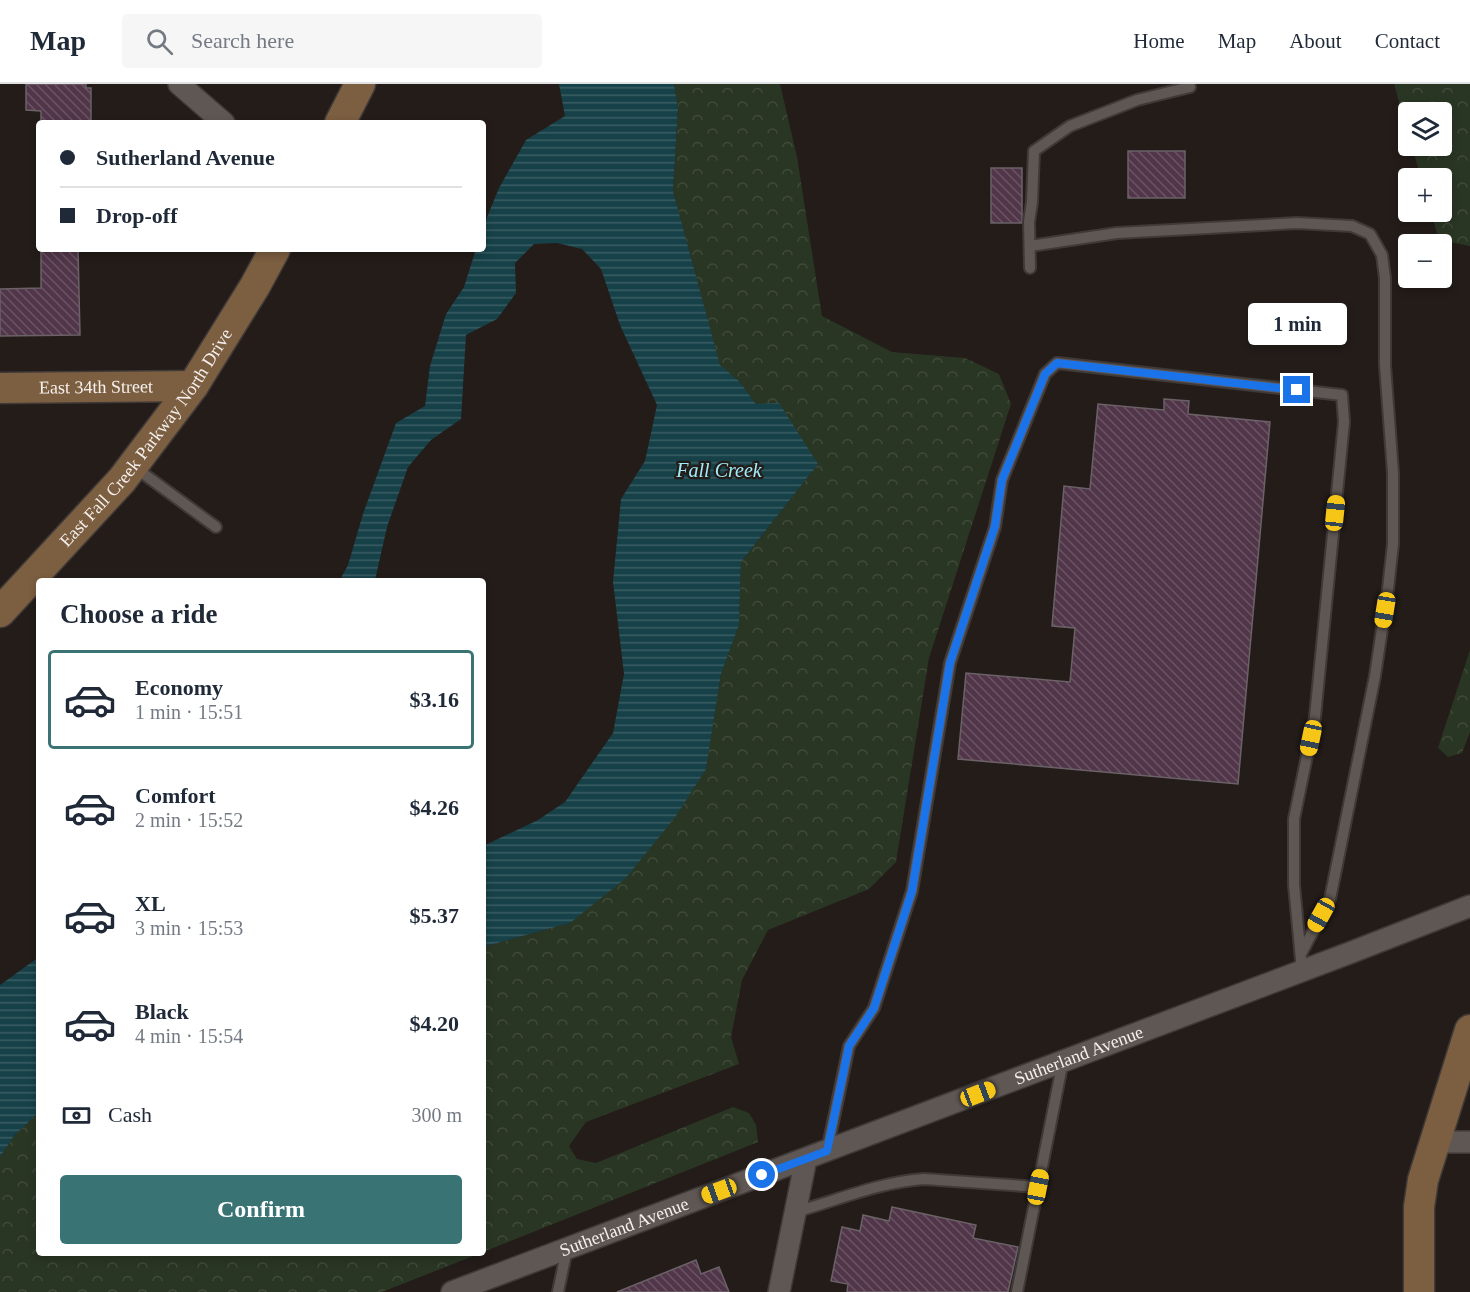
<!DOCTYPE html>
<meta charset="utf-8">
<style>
body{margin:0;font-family:"Times New Roman",serif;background:#f6f6f7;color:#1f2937;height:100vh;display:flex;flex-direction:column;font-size:22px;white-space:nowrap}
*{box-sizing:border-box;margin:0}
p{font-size:20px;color:#747a83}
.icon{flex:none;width:33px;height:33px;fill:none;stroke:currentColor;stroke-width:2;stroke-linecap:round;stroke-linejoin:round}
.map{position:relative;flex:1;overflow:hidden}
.side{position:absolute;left:36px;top:494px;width:450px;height:678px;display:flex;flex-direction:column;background:#fff;border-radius:6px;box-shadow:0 3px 9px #0003}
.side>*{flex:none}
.banner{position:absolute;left:36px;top:36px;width:450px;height:132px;border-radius:6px;box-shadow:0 3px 9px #0003;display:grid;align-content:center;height:132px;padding:0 24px;background:#fff}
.buttons{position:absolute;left:1398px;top:18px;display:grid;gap:12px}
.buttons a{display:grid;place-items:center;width:54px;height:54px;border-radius:6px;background:#fff;box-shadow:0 3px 9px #0003;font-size:30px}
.end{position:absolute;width:27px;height:27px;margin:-14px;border:8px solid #1a73e8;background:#fff;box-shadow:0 0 0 3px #fff}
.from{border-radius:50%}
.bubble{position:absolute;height:42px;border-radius:6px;background:#fff;box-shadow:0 3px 9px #0003;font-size:20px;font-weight:800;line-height:42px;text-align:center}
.car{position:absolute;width:18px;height:36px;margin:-18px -9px;border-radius:8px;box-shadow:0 0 4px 2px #0007;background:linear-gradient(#f5c518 24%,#345 0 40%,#f5c518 0 76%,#345 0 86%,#f5c518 0)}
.banner b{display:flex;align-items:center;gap:21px;height:57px;font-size:22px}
.banner b+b{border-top:2px solid #e0e1e3}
.banner i{width:15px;height:15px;background:#1f2937}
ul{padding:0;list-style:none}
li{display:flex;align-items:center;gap:18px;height:99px;margin:0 12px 9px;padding:0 12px;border:3px solid transparent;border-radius:6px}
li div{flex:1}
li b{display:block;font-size:22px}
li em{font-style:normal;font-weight:800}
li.active{border-color:#3a7373}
li>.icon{width:54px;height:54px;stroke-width:1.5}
h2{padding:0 24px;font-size:27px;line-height:72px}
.pay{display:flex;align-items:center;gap:15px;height:66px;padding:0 24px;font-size:22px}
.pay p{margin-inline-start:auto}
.action{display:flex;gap:12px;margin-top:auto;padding:12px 24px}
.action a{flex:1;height:69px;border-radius:6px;background:#3a7373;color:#fff;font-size:24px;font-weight:800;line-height:69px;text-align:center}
header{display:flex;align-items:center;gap:36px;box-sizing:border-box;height:84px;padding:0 30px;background:#fff;border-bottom:2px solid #e0e1e3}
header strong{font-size:28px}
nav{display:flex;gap:33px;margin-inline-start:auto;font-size:21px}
.search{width:420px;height:54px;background:#f6f6f7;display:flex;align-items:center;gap:15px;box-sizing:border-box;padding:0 21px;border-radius:6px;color:#747a83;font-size:22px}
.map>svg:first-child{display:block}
</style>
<header>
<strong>Map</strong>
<div class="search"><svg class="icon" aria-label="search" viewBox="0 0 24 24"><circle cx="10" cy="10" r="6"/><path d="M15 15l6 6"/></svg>Search here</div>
<nav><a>Home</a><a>Map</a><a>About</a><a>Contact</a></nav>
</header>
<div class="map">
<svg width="1470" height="1208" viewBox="0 0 1470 1208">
<defs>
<pattern id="forest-crowns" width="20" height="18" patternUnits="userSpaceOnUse" patternTransform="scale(1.5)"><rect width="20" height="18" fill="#2a3624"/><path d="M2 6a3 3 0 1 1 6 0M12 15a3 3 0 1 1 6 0" fill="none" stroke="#3f4a39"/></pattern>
<pattern id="water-rules" width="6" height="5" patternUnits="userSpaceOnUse" patternTransform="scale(1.5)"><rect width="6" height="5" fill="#174148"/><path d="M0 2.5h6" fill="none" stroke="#395d63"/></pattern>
<pattern id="building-back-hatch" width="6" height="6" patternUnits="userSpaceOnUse" patternTransform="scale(1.5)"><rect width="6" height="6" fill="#513649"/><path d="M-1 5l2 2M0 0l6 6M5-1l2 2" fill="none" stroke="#6b5364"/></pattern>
</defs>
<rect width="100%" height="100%" fill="#231c19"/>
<g fill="url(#forest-crowns)">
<path d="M 674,0 L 780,0 L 797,73 L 822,232 L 892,268 L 965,274 L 999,290 L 1011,320 L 929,574 L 896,778 L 869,805 L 768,846 L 742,896 L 731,953 L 739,980 L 586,1038 L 569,1062 L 577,1075 L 596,1079 L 733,1023 L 749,1029 L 756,1041 L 758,1058 L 483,1168 L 483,863 L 570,839 L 706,684 L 721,590 L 739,541 L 741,478 L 818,380 L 756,320 L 739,297 L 720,282 L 673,107 L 678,24 Z"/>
<path d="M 1394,0 L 1470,0 L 1470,162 L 1439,156 L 1431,128 L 1442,128 L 1442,94 L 1421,94 L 1412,62 L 1442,62 L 1442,28 L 1408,28 L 1408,49 Z"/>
<path d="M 1470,566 L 1470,648 L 1462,669 L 1448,673 L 1438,664 Z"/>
<path d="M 39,1028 L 39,1168 L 481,1169 L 382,1208 L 0,1208 L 0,1073 L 14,1052 Z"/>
</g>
<g fill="url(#water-rules)">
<path d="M 559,0 L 674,0 L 678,24 L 673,107 L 720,281 L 739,297 L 756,320 L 779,319 L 818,380 L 741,478 L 739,541 L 721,590 L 706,685 L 676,732 L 625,795 L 570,839 L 483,863 L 483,762 L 538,736 L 565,718 L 613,649 L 624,590 L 613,498 L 621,415 L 645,377 L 657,321 L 620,241 L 601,185 L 582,165 L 557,159 L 534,160 L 515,179 L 516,209 L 497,235 L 466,251 L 461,335 L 431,356 L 408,383 L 387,443 L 375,496 L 340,496 L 348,481 L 363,430 L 396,339 L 425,322 L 430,282 L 446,230 L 464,203 L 476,165 L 483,165 L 483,143 L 499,104 L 526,56 L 565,32 Z"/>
<path d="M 39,873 L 39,1028 L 14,1052 L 0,1073 L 0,901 Z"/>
</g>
<g fill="url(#building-back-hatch)" stroke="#6a6267" stroke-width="1.5">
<path d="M 26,0 L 86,0 L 86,4 L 91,4 L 91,39 L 41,39 L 41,27 L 26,26 Z"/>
<rect x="1128" y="67" width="57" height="47"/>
<rect x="991" y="84" width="31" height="55"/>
<path d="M 41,165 L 78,165 L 80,251 L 0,252 L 0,205 L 41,204 Z"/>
<path d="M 1164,315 L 1189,317 L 1188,330 L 1270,338 L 1238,700 L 958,675 L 966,589 L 1070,598 L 1075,544 L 1052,542 L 1064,402 L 1090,405 L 1098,320 L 1164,326 Z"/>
<path d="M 892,1123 L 976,1141 L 973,1154 L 1018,1163 L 1008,1208 L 847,1208 L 848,1200 L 831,1197 L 842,1143 L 860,1147 L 863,1131 L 889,1137 Z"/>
<path d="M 696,1176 L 701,1190 L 719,1183 L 729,1208 L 617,1208 Z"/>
</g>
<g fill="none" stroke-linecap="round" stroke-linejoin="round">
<g stroke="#3f3938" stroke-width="14">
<g id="lane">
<path d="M 1030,162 L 1117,149 L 1297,139 L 1352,142 L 1370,150 L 1382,171 L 1385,194 L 1385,281 L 1393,389 L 1393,460 L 1388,505 L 1375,592 L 1330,815 L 1301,870"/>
<path d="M 1030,184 L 1029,138 L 1032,118 L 1034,67 L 1070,42 L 1137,16 L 1190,3"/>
<path d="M 133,382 L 216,443"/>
<path d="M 827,1067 L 849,962 L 874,924 L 912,807 L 950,579 L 995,443 L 1002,396 L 1045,290 L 1057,279 L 1342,311 L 1344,338 L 1315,633 L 1294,735 L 1294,801 L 1302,886"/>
<path d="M 795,1128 C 838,1116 880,1098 924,1095 L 1038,1103"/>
<path d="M 558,1208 L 567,1165"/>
<path d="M 1017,1208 L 1063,977"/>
</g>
</g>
<g stroke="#3f3938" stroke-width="24">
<g id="street">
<path d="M 179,0 L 224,39"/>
<path d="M 1434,1058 L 1470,1058"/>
<path id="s1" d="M 452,1208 L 1352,868 L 1470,822"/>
<path d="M 779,1208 L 806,1075"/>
</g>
</g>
<g stroke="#3f3938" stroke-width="33">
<g id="secondary">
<path d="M 340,39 L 360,0"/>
<path id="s2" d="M 0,304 L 193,302"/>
<path id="s3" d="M 0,528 L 122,396 L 193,302 L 255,202 L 275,165"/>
<path d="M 1419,1208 L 1419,1123 L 1423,1096 L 1470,946"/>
</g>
</g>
<use href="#lane" stroke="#5f5753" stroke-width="10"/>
<use href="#street" stroke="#5f5753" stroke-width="21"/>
<use href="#secondary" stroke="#7c5e40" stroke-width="30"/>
</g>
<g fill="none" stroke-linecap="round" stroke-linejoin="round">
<path stroke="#1a73e8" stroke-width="8" d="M 762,1091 L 827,1067 L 849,962 L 874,924 L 912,807 L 950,579 L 995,442 L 1002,396 L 1045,290 L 1057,279 L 1297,306"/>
</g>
<g text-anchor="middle" stroke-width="4.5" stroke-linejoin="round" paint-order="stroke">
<g font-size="18" fill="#f5f0ed" stroke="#231c19">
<text dy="6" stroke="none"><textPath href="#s2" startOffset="96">East 34th Street</textPath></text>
<text dy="6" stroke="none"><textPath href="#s3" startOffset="228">East Fall Creek Parkway North Drive</textPath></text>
<text dy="6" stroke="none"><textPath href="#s1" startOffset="670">Sutherland Avenue</textPath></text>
<text dy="6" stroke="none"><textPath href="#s1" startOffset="184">Sutherland Avenue</textPath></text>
</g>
<g font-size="20" font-style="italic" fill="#a0ecfa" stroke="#231c19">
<text x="719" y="393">Fall Creek</text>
</g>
</g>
</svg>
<div class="buttons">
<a><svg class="icon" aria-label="layers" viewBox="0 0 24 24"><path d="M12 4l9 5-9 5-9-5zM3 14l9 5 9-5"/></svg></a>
<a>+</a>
<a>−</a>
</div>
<i class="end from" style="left:762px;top:1091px"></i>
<i class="end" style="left:1297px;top:306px"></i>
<div class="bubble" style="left:1248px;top:219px;width:99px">1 min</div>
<i class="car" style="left:1335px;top:429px;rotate:6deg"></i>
<i class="car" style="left:1385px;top:526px;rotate:189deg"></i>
<i class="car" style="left:1311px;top:654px;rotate:192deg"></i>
<i class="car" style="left:1321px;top:831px;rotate:209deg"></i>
<i class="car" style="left:978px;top:1010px;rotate:69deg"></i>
<i class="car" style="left:1038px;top:1103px;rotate:11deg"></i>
<i class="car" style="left:719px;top:1107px;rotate:250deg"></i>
<div class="banner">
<b><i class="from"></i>Sutherland Avenue</b>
<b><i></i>Drop-off</b>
</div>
<section class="side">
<h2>Choose a ride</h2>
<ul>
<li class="active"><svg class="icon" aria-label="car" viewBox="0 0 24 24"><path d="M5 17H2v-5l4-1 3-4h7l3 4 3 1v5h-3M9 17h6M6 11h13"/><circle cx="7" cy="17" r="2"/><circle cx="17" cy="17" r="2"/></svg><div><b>Economy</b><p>1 min · 15:51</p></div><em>$3.16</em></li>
<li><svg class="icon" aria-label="car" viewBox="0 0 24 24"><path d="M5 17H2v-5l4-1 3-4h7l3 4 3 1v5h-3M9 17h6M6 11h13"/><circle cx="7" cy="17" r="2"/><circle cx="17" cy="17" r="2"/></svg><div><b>Comfort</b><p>2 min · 15:52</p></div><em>$4.26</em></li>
<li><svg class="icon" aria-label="car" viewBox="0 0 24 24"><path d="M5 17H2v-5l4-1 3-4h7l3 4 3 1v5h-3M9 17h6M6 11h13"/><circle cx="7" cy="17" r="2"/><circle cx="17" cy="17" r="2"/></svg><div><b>XL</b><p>3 min · 15:53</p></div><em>$5.37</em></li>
<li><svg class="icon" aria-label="car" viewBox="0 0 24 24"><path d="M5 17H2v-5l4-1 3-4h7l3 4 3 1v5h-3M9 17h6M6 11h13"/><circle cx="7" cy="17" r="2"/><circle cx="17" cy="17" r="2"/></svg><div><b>Black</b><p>4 min · 15:54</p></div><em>$4.20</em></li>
</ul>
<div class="pay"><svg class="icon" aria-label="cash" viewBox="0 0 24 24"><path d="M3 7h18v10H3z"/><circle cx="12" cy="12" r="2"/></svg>Cash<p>300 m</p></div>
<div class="action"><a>Confirm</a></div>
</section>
</div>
